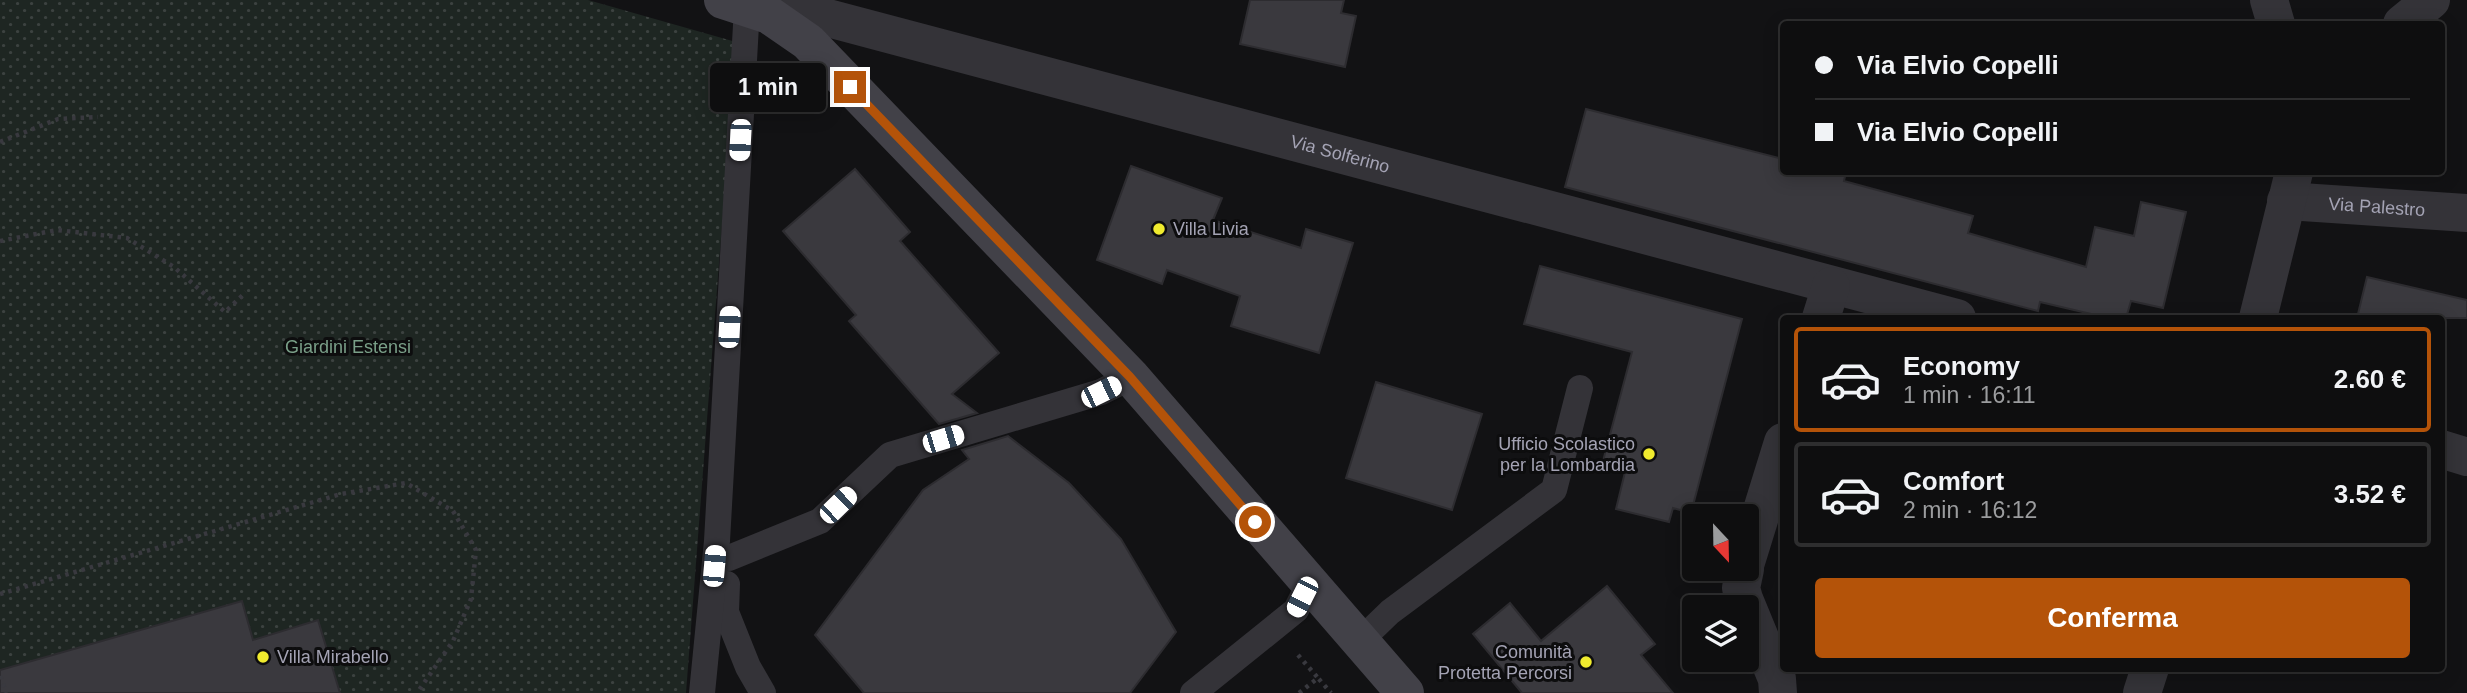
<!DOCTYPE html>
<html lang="it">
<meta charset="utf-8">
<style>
body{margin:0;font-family:Arial,sans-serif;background:#171718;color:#f1f3f6;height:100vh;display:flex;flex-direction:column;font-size:26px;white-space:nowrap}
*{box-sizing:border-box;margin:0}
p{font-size:23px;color:#9b9c9e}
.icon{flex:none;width:38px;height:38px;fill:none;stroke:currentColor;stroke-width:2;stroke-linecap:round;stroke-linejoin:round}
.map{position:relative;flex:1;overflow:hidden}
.side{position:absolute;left:1780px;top:315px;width:665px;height:357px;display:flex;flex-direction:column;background:#0e0e0f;border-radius:7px;box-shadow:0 4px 18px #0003,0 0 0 2px #2e2e2f}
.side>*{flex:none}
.top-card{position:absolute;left:1780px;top:21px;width:665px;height:154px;border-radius:7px;box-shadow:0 4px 18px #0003,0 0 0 2px #2e2e2f;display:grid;align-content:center;height:154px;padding:0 35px;background:#0e0e0f}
.needle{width:46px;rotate:158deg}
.buttons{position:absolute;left:1682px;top:504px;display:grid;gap:14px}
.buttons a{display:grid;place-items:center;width:77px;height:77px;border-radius:7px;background:#0e0e0f;box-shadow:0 4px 18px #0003,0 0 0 2px #2e2e2f;font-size:35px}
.end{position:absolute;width:32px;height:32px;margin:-16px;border:9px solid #b45309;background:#fff;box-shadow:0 0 0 4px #fff}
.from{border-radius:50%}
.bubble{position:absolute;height:49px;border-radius:7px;background:#0e0e0f;box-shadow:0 4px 18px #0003,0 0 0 2px #2e2e2f;font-size:23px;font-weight:600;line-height:49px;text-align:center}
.car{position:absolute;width:21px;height:42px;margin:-21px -10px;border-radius:9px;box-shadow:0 0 5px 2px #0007;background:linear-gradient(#fff 24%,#345 0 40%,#fff 0 76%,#345 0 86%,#fff 0)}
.top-card b{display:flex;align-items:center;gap:24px;height:66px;font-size:26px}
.top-card b+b{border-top:2px solid #2e2e2f}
.top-card i{width:18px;height:18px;background:#f1f3f6}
ul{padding:12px 0 0;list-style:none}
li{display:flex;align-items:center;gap:21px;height:105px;margin:0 14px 10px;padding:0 21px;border:4px solid #2e2e2f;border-radius:7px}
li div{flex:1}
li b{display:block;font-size:26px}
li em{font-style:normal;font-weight:600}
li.active{border-color:#b45309}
li>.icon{width:63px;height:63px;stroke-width:1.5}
.button{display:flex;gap:14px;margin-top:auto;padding:14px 35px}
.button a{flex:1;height:80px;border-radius:7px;background:#b45309;color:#fff;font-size:28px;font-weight:600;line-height:80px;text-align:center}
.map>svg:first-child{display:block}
</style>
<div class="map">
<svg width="2467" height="693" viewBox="0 0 2467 693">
<defs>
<pattern id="park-dots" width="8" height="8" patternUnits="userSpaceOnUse" patternTransform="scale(1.75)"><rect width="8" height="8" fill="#1e2622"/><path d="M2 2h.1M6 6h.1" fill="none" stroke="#3c4240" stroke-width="1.8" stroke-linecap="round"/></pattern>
</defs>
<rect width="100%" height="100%" fill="#121214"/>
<path fill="url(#park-dots)" d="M 0,0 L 588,0 L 736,42 L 686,693 L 0,693 Z"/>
<g fill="#3a393e" stroke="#2d2c30" stroke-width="2">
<path d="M 1250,0 L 1344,0 L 1341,13 L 1356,16 L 1345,67 L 1240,44 Z"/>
<path d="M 1586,109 L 1783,159 L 1783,172 L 1846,172 L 1844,181 L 1973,216 L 1968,233 L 2086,267 L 2095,227 L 2134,236 L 2141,202 L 2186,212 L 2163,308 L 2131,301 L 2126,318 L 2108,318 L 2040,302 L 2038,311 L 1565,187 Z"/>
<path d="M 1131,166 L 1222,198 L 1213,220 L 1301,248 L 1306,229 L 1353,243 L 1319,353 L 1231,326 L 1240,296 L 1167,270 L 1162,284 L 1097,260 Z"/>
<path d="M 855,169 L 910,232 L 900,241 L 999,353 L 952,394 L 977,413 L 939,424 L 849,321 L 856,315 L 783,231 Z"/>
<path d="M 1540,266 L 1742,319 L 1691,513 L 1673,508 L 1669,522 L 1616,509 L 1626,468 L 1603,461 L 1632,352 L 1524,324 Z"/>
<path d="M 2367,277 L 2467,300 L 2467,318 L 2357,318 Z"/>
<path d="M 1376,382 L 1482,414 L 1452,510 L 1346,478 Z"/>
<path d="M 1008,436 L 1069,483 L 1121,539 L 1176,632 L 1130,693 L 864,693 L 815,635 L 923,490 L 969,459 L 962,450 Z"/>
<path d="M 1607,586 L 1655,644 L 1641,655 L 1673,693 L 1522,693 L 1473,634 L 1510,603 L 1541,641 Z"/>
<path d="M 242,601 L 253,640 L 318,620 L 340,693 L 0,693 L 0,670 Z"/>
</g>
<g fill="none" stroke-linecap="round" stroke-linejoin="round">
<g stroke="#39393f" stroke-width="4.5" stroke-dasharray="3.5 5" stroke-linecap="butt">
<path d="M 0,142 L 58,119 L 98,117"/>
<path d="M 0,241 L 57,230 L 127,238 L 174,267 L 225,312 L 246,292"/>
<path d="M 0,594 L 341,494 L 406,483 L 453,511 L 476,550 L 471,599 L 453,641 L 417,693"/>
<path d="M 1298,655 L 1318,678"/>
<path d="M 0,676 L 6,693"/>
<path d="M 1299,693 L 1318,678 L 1331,693"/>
</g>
<g stroke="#343338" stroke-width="26">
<path d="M 729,558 L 820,521 L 890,455 L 1101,392 L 1131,377"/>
<path d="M 727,584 L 726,612 L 748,667 L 763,693"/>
<path d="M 1360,641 L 1390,612 L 1554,490 L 1580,388"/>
<path d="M 702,693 L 717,541 L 747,7"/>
<path d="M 1193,693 L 1296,610 L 1309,584"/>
</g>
<g stroke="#343338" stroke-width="38">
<path d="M 2269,0 L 2276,24"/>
<path id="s1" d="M 769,15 L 792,11 L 809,13 L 1957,318"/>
<path d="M 2402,24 L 2431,0"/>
<path id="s2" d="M 2286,201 L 2467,213"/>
<path d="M 1821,318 L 1831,286"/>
<path d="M 2258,318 L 2294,172"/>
<path d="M 2441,449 L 2467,457"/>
<path d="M 1746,562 L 1783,442"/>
<path d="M 1745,569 L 1741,588 L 1744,599 L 1777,679 L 1778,693"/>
<path d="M 2142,693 L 2150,668"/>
</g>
<path stroke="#424148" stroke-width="38" d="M 723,0 L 769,15 L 808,42 L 1131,377 L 1405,693"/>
</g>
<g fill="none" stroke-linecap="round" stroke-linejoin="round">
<path stroke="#b45309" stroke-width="9" d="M 850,87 L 1130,377 L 1255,522"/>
</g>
<g fill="#f0eb2e" stroke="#0d0d0e" stroke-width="2.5">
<circle cx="1159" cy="229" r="7"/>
<circle cx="1649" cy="454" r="7"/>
<circle cx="263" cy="657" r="7"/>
<circle cx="1586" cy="662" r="7"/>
</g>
<g text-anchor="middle" stroke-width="6" stroke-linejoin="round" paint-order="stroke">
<g font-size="18" fill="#a4a3b4" stroke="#0d0d0e">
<text dy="6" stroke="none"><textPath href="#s1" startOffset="590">Via Solferino</textPath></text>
<text dy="6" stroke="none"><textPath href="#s2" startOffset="91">Via Palestro</textPath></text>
</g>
<g font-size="18" fill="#a4a3b4" stroke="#0d0d0e" text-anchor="start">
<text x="1173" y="235">Villa Livia</text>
<text x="1635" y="450" text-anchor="end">Ufficio Scolastico<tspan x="1635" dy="21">per la Lombardia</tspan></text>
<text x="1572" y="658" text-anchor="end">Comunità<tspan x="1572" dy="21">Protetta Percorsi</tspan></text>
<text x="277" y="663">Villa Mirabello</text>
</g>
<g font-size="18" fill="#7a9f88" stroke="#0d0d0e">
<text x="348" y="353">Giardini Estensi</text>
</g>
</g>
</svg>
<div class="buttons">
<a><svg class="needle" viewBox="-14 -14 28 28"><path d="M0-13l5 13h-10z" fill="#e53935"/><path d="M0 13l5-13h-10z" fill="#9b9c9e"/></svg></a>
<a><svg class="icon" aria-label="layers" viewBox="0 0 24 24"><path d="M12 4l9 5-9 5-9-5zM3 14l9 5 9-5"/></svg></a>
</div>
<i class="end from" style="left:1255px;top:522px"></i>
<i class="end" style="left:850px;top:87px"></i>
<div class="bubble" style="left:710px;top:63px;width:116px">1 min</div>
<i class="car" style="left:740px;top:140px;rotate:183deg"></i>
<i class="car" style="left:729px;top:327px;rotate:3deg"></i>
<i class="car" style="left:1101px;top:392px;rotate:64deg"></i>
<i class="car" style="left:943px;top:439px;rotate:73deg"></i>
<i class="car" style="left:838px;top:505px;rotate:46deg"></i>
<i class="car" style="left:714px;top:566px;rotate:5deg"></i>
<i class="car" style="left:1302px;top:597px;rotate:207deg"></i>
<div class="top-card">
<b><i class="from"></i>Via Elvio Copelli</b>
<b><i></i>Via Elvio Copelli</b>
</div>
<section class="side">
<ul>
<li class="active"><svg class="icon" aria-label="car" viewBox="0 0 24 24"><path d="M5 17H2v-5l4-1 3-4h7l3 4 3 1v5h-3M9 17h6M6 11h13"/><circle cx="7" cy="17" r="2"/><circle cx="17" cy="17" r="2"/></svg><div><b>Economy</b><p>1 min · 16:11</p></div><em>2.60 €</em></li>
<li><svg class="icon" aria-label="car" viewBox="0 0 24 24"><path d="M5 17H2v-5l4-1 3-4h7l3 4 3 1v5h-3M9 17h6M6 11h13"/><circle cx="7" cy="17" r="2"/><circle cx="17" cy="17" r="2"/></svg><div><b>Comfort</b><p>2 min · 16:12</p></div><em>3.52 €</em></li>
</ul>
<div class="button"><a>Conferma</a></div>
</section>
</div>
